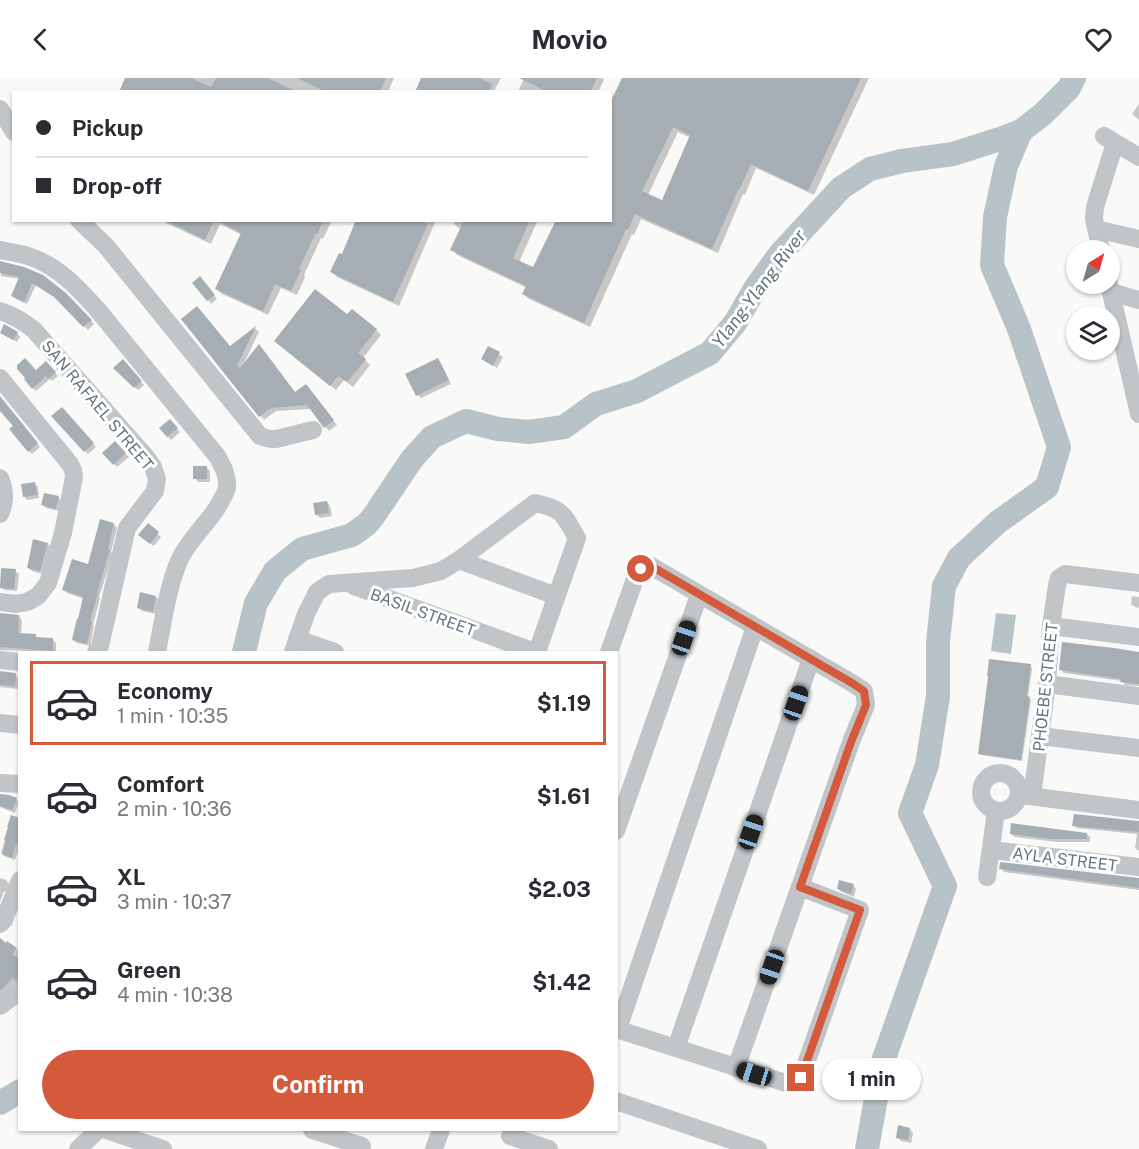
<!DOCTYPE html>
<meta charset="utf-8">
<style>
body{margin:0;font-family:"Public Sans",sans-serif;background:#f2f2f3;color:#2b2b33;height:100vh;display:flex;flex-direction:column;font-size:22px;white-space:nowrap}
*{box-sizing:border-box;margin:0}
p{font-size:20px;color:#7c7c81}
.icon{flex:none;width:33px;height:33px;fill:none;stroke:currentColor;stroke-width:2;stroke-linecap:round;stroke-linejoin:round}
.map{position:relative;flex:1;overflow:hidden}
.details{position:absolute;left:18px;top:573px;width:600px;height:480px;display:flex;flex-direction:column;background:#fff;border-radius:0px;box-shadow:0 2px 4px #0004}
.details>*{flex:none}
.banner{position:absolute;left:12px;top:12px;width:600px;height:132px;border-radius:0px;box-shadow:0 2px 4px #0004;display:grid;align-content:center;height:132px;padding:0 24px;background:#fff}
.needle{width:39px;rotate:37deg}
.buttons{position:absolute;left:1066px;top:162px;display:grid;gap:12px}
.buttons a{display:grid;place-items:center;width:54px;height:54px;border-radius:50%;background:#fff;box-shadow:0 2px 4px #0004;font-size:30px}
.end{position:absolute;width:27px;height:27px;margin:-14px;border:8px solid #d55a3c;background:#fff;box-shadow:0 0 0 3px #fff}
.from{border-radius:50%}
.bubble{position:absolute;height:42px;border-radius:21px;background:#fff;box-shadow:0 2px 4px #0004;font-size:20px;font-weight:700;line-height:42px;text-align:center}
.car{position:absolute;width:18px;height:36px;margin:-18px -9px;border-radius:8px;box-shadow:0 0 4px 2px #0007;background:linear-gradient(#222 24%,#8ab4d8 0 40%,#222 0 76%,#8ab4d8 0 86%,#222 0)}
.banner b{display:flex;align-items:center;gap:21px;height:57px;font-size:22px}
.banner b+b{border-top:2px solid #e1e1e2}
.banner i{width:15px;height:15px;background:#2b2b33}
ul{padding:10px 0 0;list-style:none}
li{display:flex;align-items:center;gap:18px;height:84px;margin:0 12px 9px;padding:0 12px;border:3px solid transparent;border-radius:0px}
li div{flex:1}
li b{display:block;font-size:22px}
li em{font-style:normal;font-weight:700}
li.current{border-color:#d55a3c}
li>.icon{width:54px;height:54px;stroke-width:1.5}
.cta{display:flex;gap:12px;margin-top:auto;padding:12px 24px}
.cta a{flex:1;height:69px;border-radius:36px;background:#d55a3c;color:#fff;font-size:24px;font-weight:700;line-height:69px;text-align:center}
header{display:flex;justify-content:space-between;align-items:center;height:78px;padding:0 24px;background:#fff;font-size:27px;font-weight:700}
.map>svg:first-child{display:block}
</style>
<header><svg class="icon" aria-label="back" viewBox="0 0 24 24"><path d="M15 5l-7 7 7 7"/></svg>Movio<svg class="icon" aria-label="heart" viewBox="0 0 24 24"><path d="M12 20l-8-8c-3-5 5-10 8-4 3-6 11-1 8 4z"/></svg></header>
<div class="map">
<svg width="1139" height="1071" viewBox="0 0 1139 1071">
<rect width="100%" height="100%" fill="#f9f9f8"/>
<path fill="#b8c3c7" d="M 996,535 L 1016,537 L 1011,576 L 991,573 Z"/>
<g fill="#0003" fill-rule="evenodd">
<path d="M 127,0 L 394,0 L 388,14 L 120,14 Z"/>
<path d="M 422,0 L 501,0 L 495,11 L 496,14 L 415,14 Z"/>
<path d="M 524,0 L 603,0 L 604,2 L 598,14 L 518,14 Z"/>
<path d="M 625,0 L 869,0 L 814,117 L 756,90 L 745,117 L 743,116 L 718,175 L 641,141 L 634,157 L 632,156 L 590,249 L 529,221 L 524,216 L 527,210 L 457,177 L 452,171 L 461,152 L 454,146 L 456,142 L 538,142 L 519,184 L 534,191 L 610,142 ZM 678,54 L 691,60 L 663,124 L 648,117 Z"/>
<path d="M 1139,26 L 1139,42 L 1132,36 Z"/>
<path d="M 164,142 L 332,142 L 323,161 L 321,160 L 304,197 L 305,199 L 297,217 L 281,210 L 268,237 L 222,216 L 217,211 L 242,157 L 220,146 L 211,166 L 166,145 Z"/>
<path d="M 358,142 L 436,142 L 399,228 L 337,199 L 332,194 L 342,178 Z"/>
<path d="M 0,185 L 65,216 L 94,246 L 88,252 L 59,222 L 36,207 L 27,226 L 16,221 L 13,218 L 20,201 L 1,198 Z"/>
<path d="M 203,204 L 217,221 L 211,226 L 208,222 Z"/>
<path d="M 347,238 L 376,252 L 381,257 L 363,280 L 370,287 L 353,309 L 344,302 L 336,312 L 281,268 Z"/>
<path d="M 183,241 L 230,270 L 255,250 L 259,254 L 244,285 L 295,316 L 310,312 L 337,347 L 329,353 L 311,331 L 276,333 L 264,342 Z"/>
<path d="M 17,255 L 20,259 L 17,264 L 5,257 Z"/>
<path d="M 489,270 L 503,279 L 497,290 L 483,281 Z"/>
<path d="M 437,281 L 441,285 L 451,306 L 421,320 L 418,317 Z"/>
<path d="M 46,285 L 58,298 L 52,303 L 50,301 L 36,313 L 26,302 Z"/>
<path d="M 126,286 L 144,307 L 138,312 L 128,302 Z"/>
<path d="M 0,319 L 40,369 L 32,376 L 29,373 L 16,348 L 0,331 Z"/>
<path d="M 65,334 L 96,369 L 88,376 L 54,339 Z"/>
<path d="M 170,343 L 180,354 L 171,362 L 161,351 Z"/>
<path d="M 115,365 L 129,379 L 117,389 L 104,375 Z"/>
<path d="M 206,389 L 210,393 L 210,404 L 198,404 L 195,400 Z"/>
<path d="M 34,405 L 38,409 L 39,420 L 27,422 L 24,418 Z"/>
<path d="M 58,419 L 61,423 L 59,433 L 46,430 L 43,427 Z"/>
<path d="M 327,424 L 330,428 L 332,438 L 320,440 L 316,436 Z"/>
<path d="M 114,446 L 117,450 L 111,474 L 113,476 L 99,519 L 100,520 L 93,547 L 94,548 L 90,568 L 77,565 L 74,562 L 85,521 L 67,515 L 64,511 L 90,488 Z"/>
<path d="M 148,447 L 161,459 L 154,468 L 143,460 Z"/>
<path d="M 48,466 L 51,469 L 43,496 L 32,493 L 29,490 Z"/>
<path d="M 15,493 L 19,496 L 17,513 L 4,512 L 1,509 Z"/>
<path d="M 1132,518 L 1139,519 L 1139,530 L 1135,529 L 1131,526 Z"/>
<path d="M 156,519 L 159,522 L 156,536 L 142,533 L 139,530 Z"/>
<path d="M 0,537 L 19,538 L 22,542 L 21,557 L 35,558 L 38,560 L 53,562 L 56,565 L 56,574 L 0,572 Z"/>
<path d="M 1139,576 L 1139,608 L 1125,607 L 1122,603 L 1064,595 L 1061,592 Z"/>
<path d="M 1030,588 L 1032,590 L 1028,619 L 1031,622 L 1022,683 L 981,677 L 979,676 Z"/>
<path d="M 0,595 L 15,596 L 18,600 L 18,611 L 0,609 Z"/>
<path d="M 0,717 L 16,721 L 19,724 L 15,735 L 0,729 Z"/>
<path d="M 12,739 L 20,741 L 20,769 L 15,782 L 4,778 L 1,775 Z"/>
<path d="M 1139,745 L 1139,773 L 1135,770 L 1137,756 L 1077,750 L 1074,747 Z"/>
<path d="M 1011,756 L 1087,756 L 1090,759 L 1090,764 L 1057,764 L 1015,759 Z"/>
<path d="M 1001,790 L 1139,801 L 1139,812 L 1004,794 Z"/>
<path d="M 0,800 L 6,802 L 9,806 L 6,814 L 4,813 L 0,824 Z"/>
<path d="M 853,807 L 856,811 L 854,819 L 842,814 L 838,811 Z"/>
<path d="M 8,865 L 20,874 L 20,906 L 17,907 L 15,905 L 0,919 L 0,875 Z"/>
<path d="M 910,1051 L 913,1055 L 911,1065 L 901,1063 L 898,1059 Z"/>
</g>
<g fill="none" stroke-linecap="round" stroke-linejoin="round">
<g stroke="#b8c3c7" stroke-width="24">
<path d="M 244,574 L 256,525 L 275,493 L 302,471 L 352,457 L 367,446 L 373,439 L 412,381 L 432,359 L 466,343 L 498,351 L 529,354 L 564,349 L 596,326 L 637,313 L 710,275 L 735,245 L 756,209 L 780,176 L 841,110 L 870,91 L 902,83 L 953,76 L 1003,60 L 1021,53 L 1043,36 L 1069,10 L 1074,0"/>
<path d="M 0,1025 L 20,1013"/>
<path d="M 867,1071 L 882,986 L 945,808 L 910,735 L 927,687 L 938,618 L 938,564 L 944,508 L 959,480 L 998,444 L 1047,409 L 1059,369 L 1019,251 L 992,187 L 995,139 L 1006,88 L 1021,53"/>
</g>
</g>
<g fill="#a6aeb4" fill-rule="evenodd">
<path d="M 125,0 L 191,0 L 211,9 L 216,0 L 268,0 L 297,14 L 119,14 Z"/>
<path d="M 297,0 L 386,0 L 380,14 L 326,14 Z"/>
<path d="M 421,0 L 479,0 L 492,6 L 489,14 L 415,14 Z"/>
<path d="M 519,0 L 597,0 L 590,14 L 548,14 Z"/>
<path d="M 622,0 L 861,0 L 808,113 L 751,86 L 739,112 L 738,112 L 712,171 L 635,136 L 628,152 L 626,151 L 584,245 L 522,216 L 526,208 L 450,172 L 464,142 L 530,142 L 513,180 L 533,189 L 556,142 L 610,142 L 610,25 ZM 673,49 L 690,57 L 662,122 L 642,113 Z"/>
<path d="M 165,142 L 214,142 L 205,162 Z"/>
<path d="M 216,142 L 324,142 L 317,156 L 315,156 L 299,191 L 301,192 L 291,213 L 275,206 L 263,233 L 215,211 L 241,155 Z"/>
<path d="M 356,142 L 420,142 L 428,146 L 393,224 L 330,194 L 339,175 L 342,176 Z"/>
<path d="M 0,183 L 24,189 L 43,197 L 66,215 L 92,242 L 83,249 L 54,219 L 32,205 L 24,224 L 11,218 L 19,199 L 0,195 Z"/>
<path d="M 200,198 L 215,217 L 207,223 L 192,205 Z"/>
<path d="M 315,211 L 347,236 L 352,231 L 377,251 L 358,275 L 366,281 L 347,304 L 338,298 L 330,308 L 274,263 Z"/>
<path d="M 197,228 L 230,268 L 256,248 L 237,288 L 240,290 L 259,266 L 295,314 L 306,306 L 334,342 L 324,350 L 307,327 L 271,330 L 259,339 L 181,241 Z"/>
<path d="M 4,246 L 18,254 L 13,262 L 0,255 Z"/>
<path d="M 488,268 L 500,274 L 493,288 L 481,281 Z"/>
<path d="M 25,280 L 36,292 L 46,283 L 56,294 L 48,301 L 46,298 L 32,311 L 24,301 L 25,300 L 17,291 L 17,287 Z"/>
<path d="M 438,280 L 449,302 L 416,318 L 405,296 Z"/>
<path d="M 123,281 L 142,303 L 134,310 L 113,290 Z"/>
<path d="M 0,318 L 38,365 L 28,374 L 9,351 L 13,348 L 0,333 Z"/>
<path d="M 62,329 L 94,365 L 84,374 L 51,338 Z"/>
<path d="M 170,341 L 178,350 L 167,359 L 159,350 Z"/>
<path d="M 115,363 L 126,375 L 113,387 L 102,375 Z"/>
<rect x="193" y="388" width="14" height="13"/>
<path d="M 35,404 L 37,417 L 23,419 L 21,406 Z"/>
<path d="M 44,415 L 59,418 L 56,431 L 41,427 Z"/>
<path d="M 327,423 L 329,435 L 315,437 L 313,425 Z"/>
<path d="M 100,441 L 114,445 L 108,471 L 110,471 L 97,515 L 98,515 L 90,543 L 92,543 L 87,566 L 72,562 L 77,540 L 78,541 L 83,519 L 62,512 L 72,481 L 88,486 Z"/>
<path d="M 148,445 L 159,454 L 150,466 L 138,457 Z"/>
<path d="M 33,461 L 48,465 L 40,493 L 27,490 Z"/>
<path d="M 1,490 L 16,491 L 14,511 L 0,510 Z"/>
<path d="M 140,514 L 156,518 L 153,534 L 137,530 Z"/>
<path d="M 0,535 L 19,537 L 18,555 L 36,556 L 36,559 L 53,560 L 53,573 L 0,569 Z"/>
<path d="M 1062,564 L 1114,570 L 1139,574 L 1139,606 L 1120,604 L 1121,601 L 1059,592 Z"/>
<path d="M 989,581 L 1031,586 L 1027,618 L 1030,619 L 1021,682 L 978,676 L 988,599 L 987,598 Z"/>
<path d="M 0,593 L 16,595 L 15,608 L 0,607 Z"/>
<path d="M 0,716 L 9,717 L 17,720 L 12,732 L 0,728 Z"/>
<path d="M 1074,736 L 1139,743 L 1139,754 L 1072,748 Z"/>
<path d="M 11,737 L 20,740 L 20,768 L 16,766 L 12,780 L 2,776 L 6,763 L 4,762 L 8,749 L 7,749 Z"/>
<path d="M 1011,745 L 1087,755 L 1087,761 L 1052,761 L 1010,756 Z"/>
<path d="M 1000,784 L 1139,800 L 1139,810 L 999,791 Z"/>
<path d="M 839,802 L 854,806 L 851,816 L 837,811 Z"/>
<path d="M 0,860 L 6,865 L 7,863 L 17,870 L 12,876 L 20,882 L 20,902 L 16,903 L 13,900 L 0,913 Z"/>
<path d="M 898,1047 L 910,1050 L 908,1062 L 896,1060 Z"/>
</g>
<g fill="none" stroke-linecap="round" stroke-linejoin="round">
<g stroke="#c1c5c8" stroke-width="18">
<path d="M 0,31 L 14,54"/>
<path d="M 1104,58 L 1139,79"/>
<path d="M 79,142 L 106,168 L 260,358 L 270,361 L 276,361 L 313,352"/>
<path d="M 1096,151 L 1139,161"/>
<path d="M 0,172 C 9,174 19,175 28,178 C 57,187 77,209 97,231 L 217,378 C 222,387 228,397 227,409 C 226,416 220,424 217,430 C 205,448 187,464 179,483 C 167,511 163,545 157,574"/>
<path d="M 1101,172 L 1094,141 L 1095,129 L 1115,65"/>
<path d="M 1109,206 L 1139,336"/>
<path d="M 1111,214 L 1139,222"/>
<path d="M 0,233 C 13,237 23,243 34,252 L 146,379 L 153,389 L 157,401 L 155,413 L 127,450 L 100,568 L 96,574"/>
<path d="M 0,300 L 70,386 L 73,392 L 74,399 L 63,455 L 48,505 L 38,518 L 27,524 L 15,526 L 0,524"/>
<path d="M 0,400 C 5,412 6,424 0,436"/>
<path d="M 459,482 L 556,518"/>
<path d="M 354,508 L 535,574"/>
<path d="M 1051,548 L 1139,559"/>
<path d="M 297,561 L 335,574"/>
<path d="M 293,574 L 306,536 L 317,514 L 329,506 L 413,500 L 441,493 L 459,482 L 535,425 C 563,431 563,436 577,460 L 537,574"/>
<path d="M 609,574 L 635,501 L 641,491 L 645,488 L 651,488 L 852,605 L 864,613 L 866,627 L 851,664 L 736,990"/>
<path d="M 0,582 L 20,584"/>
<path d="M 1047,606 L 1139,618"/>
<path d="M 0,645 L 20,647"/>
<path d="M 1040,658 L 1139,670"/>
<circle cx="1000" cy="714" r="19"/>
<path d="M 0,705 L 20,706"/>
<path d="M 1021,717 L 1139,732"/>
<path d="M 1032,718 L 1047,606 L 1051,548 L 1057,507 L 1059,500 L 1065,496 L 1139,505"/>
<path d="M 616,753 L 699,517"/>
<path d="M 991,772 L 1139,789"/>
<path d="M 987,799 L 996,733"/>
<path d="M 0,846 L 4,842 L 20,802"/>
<path d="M 0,928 L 20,913"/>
<path d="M 616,951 L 789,1006 L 801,1000 L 860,832 L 800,809"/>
<path d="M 618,951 L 755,549"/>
<path d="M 676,970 L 811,581"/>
<path d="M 616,1023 L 758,1071"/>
<path d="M 106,1052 L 163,1071"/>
<path d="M 312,1052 L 362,1068"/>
<path d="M 510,1058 L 549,1071"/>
<path d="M 78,1071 L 98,1052"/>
<path d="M 434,1071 L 441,1052"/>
</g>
</g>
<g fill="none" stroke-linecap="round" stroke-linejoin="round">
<path stroke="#d55a3c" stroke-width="8" d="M 641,491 L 645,488 L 651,488 L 852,605 L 864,613 L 866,627 L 851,664 L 800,809 L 860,832 L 801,1000"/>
</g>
<g text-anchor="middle" stroke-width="6" stroke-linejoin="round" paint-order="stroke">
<g font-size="16" fill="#667680" stroke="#fff">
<text transform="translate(98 327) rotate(50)" y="6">SAN RAFAEL STREET</text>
<text transform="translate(423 534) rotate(20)" y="6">BASIL STREET</text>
<text transform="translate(1045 609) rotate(-84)" y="6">PHOEBE STREET</text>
<text transform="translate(1065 781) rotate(7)" y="6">AYLA STREET</text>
</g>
<g font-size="18" font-style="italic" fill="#617479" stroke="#fff">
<text transform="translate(759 211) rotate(-53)" y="6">Ylang-Ylang River</text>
</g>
</g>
</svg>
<div class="buttons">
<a><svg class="needle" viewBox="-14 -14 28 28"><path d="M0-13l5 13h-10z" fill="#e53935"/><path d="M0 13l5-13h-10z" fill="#7c7c81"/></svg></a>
<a><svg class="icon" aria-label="layers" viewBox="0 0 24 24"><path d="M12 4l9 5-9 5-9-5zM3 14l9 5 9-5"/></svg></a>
</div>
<i class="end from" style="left:641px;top:491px"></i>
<i class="end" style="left:801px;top:1000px"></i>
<div class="bubble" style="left:822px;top:980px;width:99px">1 min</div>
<i class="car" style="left:684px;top:560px;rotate:19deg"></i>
<i class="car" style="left:796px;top:625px;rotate:19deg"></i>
<i class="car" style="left:751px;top:754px;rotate:19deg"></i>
<i class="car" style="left:772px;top:889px;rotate:199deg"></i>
<i class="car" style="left:754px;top:996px;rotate:287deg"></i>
<div class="banner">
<b><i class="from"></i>Pickup</b>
<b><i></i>Drop-off</b>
</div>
<section class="details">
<ul>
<li class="current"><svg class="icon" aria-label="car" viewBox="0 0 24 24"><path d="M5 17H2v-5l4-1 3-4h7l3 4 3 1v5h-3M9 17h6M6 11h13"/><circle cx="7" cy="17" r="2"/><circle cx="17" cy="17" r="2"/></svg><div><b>Economy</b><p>1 min · 10:35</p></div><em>$1.19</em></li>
<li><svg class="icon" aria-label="car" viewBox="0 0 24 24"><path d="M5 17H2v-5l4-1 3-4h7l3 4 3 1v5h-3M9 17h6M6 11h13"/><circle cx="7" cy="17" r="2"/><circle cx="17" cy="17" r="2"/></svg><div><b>Comfort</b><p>2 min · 10:36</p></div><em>$1.61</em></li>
<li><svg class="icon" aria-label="car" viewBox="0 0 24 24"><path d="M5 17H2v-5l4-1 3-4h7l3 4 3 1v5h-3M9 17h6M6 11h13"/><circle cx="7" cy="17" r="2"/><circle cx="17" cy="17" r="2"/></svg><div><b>XL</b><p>3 min · 10:37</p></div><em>$2.03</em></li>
<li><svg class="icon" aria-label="car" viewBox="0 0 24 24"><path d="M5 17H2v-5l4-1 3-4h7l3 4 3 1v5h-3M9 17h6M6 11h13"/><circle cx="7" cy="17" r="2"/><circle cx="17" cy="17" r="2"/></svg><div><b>Green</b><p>4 min · 10:38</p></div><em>$1.42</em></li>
</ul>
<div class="cta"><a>Confirm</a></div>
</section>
</div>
